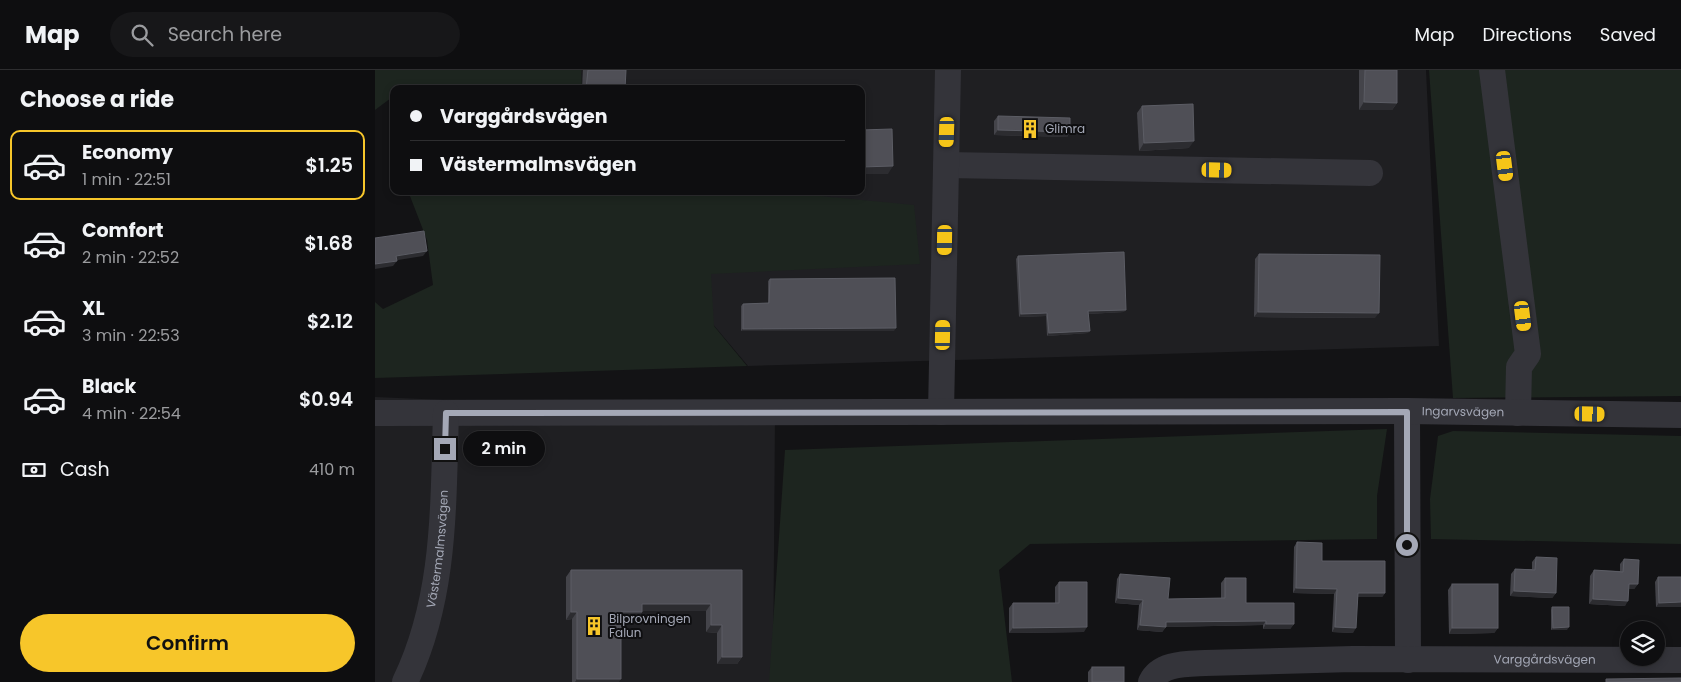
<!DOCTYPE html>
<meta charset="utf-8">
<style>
body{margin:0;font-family:Poppins,sans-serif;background:#171719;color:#f1f3f6;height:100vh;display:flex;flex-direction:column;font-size:19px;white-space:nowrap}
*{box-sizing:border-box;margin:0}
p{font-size:16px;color:#9b9c9f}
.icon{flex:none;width:28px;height:28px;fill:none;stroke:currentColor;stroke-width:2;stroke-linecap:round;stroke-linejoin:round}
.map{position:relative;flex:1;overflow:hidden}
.panel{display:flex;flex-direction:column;background:#0e0e10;width:375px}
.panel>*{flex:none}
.hud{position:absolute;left:15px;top:15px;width:475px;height:110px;border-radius:10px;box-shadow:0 2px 8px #0003,0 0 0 1px #2e2e30;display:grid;align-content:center;height:110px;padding:0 20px;background:#0e0e10}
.tools{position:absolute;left:1245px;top:551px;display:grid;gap:10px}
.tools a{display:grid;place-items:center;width:45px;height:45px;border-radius:50%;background:#0e0e10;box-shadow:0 2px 8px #0003,0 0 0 1px #2e2e30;font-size:25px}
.end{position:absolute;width:22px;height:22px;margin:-11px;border:6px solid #a4a8b6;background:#111;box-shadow:0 0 0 2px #111}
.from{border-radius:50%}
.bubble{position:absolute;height:35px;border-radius:18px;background:#0e0e10;box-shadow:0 2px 8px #0003,0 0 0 1px #2e2e30;font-size:16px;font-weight:600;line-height:35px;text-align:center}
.car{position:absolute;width:15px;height:30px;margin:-15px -8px;border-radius:6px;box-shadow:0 0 4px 1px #0007;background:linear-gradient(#f5c518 24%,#345 0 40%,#f5c518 0 76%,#345 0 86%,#f5c518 0)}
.hud b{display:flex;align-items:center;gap:18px;height:48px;font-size:19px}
.hud b+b{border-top:1px solid #2e2e30}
.hud i{width:12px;height:12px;background:#f1f3f6}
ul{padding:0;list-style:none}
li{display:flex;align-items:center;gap:15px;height:70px;margin:0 10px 8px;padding:0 10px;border:2px solid transparent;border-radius:10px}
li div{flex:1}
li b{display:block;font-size:19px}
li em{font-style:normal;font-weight:600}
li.current{border-color:#f7c62a}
li>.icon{width:45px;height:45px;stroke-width:1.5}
h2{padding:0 20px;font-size:22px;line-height:60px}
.pay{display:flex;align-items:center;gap:12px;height:55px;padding:0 20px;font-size:19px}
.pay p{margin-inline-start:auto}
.button{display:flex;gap:10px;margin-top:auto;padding:10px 20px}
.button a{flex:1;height:58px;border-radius:30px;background:#f7c62a;color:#111;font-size:20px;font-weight:600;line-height:58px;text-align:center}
header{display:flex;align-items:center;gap:30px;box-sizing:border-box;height:70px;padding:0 25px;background:#0e0e10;border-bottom:1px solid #2e2e30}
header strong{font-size:24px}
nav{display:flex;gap:28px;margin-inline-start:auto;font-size:18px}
.search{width:350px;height:45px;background:#171719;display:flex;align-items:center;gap:12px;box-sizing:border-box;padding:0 18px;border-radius:28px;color:#9b9c9f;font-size:19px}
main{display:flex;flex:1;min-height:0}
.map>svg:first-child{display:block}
</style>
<header>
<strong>Map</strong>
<div class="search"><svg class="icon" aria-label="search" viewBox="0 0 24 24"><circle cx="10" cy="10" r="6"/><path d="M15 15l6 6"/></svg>Search here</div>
<nav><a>Map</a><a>Directions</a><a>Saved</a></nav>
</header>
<main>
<section class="panel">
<h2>Choose a ride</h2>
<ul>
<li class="current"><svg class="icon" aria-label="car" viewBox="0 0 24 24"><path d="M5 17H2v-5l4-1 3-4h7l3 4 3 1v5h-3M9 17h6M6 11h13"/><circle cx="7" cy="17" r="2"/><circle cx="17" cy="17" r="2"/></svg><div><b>Economy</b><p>1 min · 22:51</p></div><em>$1.25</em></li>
<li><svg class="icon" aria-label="car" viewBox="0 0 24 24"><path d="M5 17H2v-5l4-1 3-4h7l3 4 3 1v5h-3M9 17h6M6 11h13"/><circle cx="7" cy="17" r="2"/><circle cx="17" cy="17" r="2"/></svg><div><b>Comfort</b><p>2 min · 22:52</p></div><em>$1.68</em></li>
<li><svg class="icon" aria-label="car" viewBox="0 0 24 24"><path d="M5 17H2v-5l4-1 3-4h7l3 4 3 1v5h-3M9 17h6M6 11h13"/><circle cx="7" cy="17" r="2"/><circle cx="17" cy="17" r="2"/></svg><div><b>XL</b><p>3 min · 22:53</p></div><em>$2.12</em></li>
<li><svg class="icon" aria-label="car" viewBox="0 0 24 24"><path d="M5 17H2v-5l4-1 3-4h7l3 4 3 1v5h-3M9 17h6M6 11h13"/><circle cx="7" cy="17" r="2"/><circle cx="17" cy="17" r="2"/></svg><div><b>Black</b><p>4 min · 22:54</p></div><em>$0.94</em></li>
</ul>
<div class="pay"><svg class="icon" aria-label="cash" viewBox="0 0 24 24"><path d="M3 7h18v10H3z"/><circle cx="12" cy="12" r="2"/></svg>Cash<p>410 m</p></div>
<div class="button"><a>Confirm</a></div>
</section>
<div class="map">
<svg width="1306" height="612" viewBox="0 0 1306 612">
<rect width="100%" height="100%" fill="#131315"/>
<g fill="#1f1f22">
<path d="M 206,0 L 1051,0 L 1064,276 L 373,296 L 226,121 L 486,121 L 486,19 L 207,19 Z"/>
<path d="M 0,327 L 400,344 L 398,612 L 0,612 Z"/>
</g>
<g fill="#1d251f">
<path d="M 0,0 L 206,0 L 207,19 L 19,19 L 19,32 L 16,28 L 0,40 Z"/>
<path d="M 1054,0 L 1306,0 L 1306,326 L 1078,328 Z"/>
<path d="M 33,121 L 393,121 L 539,135 L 545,194 L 336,204 L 339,256 L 372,296 L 0,308 L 0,232 L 8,239 L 58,215 L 52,170 Z"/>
<path d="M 1012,359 L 1002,426 L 1002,469 L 655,474 L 624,500 L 637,612 L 394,612 L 410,380 Z"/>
<path d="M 1078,361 L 1306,366 L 1306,474 L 1056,469 L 1055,429 L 1063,366 Z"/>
</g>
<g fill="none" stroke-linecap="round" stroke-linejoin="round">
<g stroke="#34343a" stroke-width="26">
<path d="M 1117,0 L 1153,284 L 1144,297 L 1143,343"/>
<path d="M 571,95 L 995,103"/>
<path d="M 1032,341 L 1033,590"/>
<path d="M 566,342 L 573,0"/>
<path id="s1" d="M 0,343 L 1032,341 L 1306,345"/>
<path id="s2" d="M 30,612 C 71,527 68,435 71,343"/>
<path id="s3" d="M 776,612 C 785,593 811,594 830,593 L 978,589 L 1306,590"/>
</g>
</g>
<g fill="#44444a">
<path d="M 208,0 L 251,0 L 249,19 L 207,19 Z"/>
<path d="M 984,0 L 1022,0 L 1022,33 L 1017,40 L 984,40 Z"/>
<path d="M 767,36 L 814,78 L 764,81 L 762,43 Z"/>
<path d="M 623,46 L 695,62 L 692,67 L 619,65 L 619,51 Z"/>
<path d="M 884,184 L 1000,248 L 879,247 L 880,189 Z"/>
<path d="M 643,186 L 749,242 L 713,244 L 713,263 L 672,266 L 671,246 L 644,247 L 641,189 Z"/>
<path d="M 395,209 L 519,261 L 366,261 L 366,236 L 368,234 L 393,233 L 393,211 Z"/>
<path d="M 922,472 L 947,491 L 1010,523 L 1007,527 L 983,527 L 978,563 L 957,562 L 959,524 L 918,523 L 919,477 Z"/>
<path d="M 1161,487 L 1181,523 L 1177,528 L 1135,526 L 1136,504 L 1140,499 L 1157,499 L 1157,492 Z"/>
<path d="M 1249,489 L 1263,514 L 1259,519 L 1254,519 L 1250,536 L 1214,534 L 1215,506 L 1219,500 L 1245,501 L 1245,494 Z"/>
<path d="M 196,500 L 367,500 L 367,587 L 362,594 L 342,594 L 342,563 L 331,562 L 331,541 L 267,541 L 267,542 L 262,550 L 246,550 L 244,612 L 197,612 L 197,549 L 191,550 L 191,507 Z"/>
<path d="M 745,504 L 793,529 L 846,528 L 846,513 L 850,508 L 871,533 L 919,554 L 915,559 L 888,559 L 888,555 L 791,557 L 787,562 L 762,560 L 764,535 L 740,533 L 742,509 Z"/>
<path d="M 1283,507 L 1306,507 L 1306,537 L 1281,537 L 1280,512 Z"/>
<path d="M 684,512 L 709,562 L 634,563 L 634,538 L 638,533 L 680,533 L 680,517 Z"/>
<path d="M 1077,514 L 1123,558 L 1119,563 L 1074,564 L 1073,520 Z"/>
<path d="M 1177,537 L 1192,560 L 1176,560 L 1176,540 Z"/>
<path d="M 717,597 L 749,612 L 713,612 L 713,602 Z"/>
</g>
<g fill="#2c2c30">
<path d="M 989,32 L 1022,33 L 1017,40 L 984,40 Z"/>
<path d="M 623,60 L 695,62 L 692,67 L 619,65 Z"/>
<path d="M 819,71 L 814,78 L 764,81 L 769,73 Z"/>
<path d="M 518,96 L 513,104 L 486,104 L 486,97 Z"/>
<path d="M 52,181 L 48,186 L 17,191 L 21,186 Z"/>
<path d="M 22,191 L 18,196 L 0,199 L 0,194 Z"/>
<path d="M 751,240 L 749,242 L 711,244 L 713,241 Z"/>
<path d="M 883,242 L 1004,243 L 1000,248 L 879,247 Z"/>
<path d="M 672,243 L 671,246 L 644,247 L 646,244 Z"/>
<path d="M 521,258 L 519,261 L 366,261 L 368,259 Z"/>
<path d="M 715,261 L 713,263 L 672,266 L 674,263 Z"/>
<path d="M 1254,514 L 1263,514 L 1259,519 L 1250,519 Z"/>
<path d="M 921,518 L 962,519 L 959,524 L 918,523 Z"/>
<path d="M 1139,521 L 1181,523 L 1177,528 L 1135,526 Z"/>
<path d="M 983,523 L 1010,523 L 1007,527 L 980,527 Z"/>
<path d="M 743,528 L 768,530 L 764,535 L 740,533 Z"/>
<path d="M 1218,529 L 1253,531 L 1250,536 L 1214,534 Z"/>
<path d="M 1306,532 L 1306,537 L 1281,537 L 1284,533 Z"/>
<path d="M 267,534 L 336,534 L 331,541 L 262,541 Z"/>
<path d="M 196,542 L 202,542 L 197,549 L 191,550 Z"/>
<path d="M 246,542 L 267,542 L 262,550 L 241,550 Z"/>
<path d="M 891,551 L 888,555 L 788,557 L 791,552 Z"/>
<path d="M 891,554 L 919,554 L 915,559 L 888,559 Z"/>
<path d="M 336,555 L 347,555 L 342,563 L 331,562 Z"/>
<path d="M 765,555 L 791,557 L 787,562 L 762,560 Z"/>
<path d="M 712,557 L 709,562 L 634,563 L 638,558 Z"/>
<path d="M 960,557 L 981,558 L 978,563 L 957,562 Z"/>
<path d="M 1194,557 L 1192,560 L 1176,560 L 1178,558 Z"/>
<path d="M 1077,558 L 1123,558 L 1119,563 L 1074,564 Z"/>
<path d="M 347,587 L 367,587 L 362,594 L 342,594 Z"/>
<path d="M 202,609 L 246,609 L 244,612 L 200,612 Z"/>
</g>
<g fill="#4f4f56" stroke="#5c5d65">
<path d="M 213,0 L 251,0 L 250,19 L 239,18 L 239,19 L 211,19 Z"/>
<path d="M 990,0 L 1022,0 L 1022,33 L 989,32 Z"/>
<path d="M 818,34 L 819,71 L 769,73 L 767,36 Z"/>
<path d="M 623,46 L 695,48 L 695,62 L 623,60 Z"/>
<path d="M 517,59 L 518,96 L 486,97 L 486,60 Z"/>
<path d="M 49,161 L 52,181 L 21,186 L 22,191 L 0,194 L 0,168 Z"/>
<path d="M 749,182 L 751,240 L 713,241 L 715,261 L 674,263 L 672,243 L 646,244 L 643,186 Z"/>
<path d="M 884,184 L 1005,185 L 1004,243 L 883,242 Z"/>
<path d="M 520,208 L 521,258 L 368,259 L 368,234 L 394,233 L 395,209 Z"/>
<path d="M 922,472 L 947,473 L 947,491 L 1010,491 L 1010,523 L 983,523 L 981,558 L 960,557 L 962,519 L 921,518 Z"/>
<path d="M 1161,487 L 1182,488 L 1181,523 L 1139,521 L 1140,499 L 1160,500 Z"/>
<path d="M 1249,489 L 1264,490 L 1263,514 L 1254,514 L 1253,531 L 1218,529 L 1219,500 L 1248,502 Z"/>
<path d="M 196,500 L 367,500 L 367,587 L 347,587 L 347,555 L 336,555 L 336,534 L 267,534 L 267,542 L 246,542 L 246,609 L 202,609 L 202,542 L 196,542 Z"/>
<path d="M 745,504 L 795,508 L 793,529 L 850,528 L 850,508 L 871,508 L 871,533 L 919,533 L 919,554 L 891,554 L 891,551 L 791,552 L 791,557 L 765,555 L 768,530 L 743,528 Z"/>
<path d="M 1283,507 L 1306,507 L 1306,532 L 1284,533 Z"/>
<path d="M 684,512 L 712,512 L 712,557 L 638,558 L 638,533 L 684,533 Z"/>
<rect x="1077" y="514" width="46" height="44"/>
<path d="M 1177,537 L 1194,537 L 1194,557 L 1178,558 Z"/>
<rect x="717" y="597" width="32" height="15"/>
<path d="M 1306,608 L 1306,612 L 1231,612 L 1231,609 Z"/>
</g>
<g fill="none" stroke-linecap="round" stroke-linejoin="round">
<path stroke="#a4a8b6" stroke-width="6" d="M 70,379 L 71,343 L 1032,342 L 1032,475"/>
</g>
<defs>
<g id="building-bare" transform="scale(1.5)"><path d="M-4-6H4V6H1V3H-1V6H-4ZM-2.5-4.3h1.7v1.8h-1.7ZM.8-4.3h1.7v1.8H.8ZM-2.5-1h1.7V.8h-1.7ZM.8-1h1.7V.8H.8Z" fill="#f7c62a" stroke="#0e0e10" stroke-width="2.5" paint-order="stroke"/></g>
</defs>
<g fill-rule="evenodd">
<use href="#building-bare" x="655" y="59"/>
<use href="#building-bare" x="219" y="556"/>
</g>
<g text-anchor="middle" stroke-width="4" stroke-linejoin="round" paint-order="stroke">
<g font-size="12" fill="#a4a8b6" stroke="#0e0e10" text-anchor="start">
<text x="670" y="63">Glimra</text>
<text x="234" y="553">Bilprovningen<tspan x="234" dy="14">Falun</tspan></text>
</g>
<g font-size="12" fill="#a4a8b6" stroke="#0e0e10">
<text dy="4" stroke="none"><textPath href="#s1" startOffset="1088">Ingarvsvägen</textPath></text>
<text dy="4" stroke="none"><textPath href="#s2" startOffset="138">Västermalmsvägen</textPath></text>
<text dy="4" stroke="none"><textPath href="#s3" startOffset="400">Varggårdsvägen</textPath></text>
</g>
</g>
</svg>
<div class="tools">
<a><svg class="icon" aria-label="layers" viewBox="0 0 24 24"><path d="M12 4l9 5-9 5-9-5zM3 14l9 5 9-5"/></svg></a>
</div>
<i class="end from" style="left:1032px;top:475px"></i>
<i class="end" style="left:70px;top:379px"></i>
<div class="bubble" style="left:88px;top:361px;width:82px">2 min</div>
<i class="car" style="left:572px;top:62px;rotate:182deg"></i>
<i class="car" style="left:1130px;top:96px;rotate:173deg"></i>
<i class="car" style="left:842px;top:100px;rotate:91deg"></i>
<i class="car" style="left:570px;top:170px;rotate:181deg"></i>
<i class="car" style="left:1148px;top:246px;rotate:173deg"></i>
<i class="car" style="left:568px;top:265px;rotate:1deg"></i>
<i class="car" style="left:1215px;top:344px;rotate:91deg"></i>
<div class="hud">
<b><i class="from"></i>Varggårdsvägen</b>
<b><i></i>Västermalmsvägen</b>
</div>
</div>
</main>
